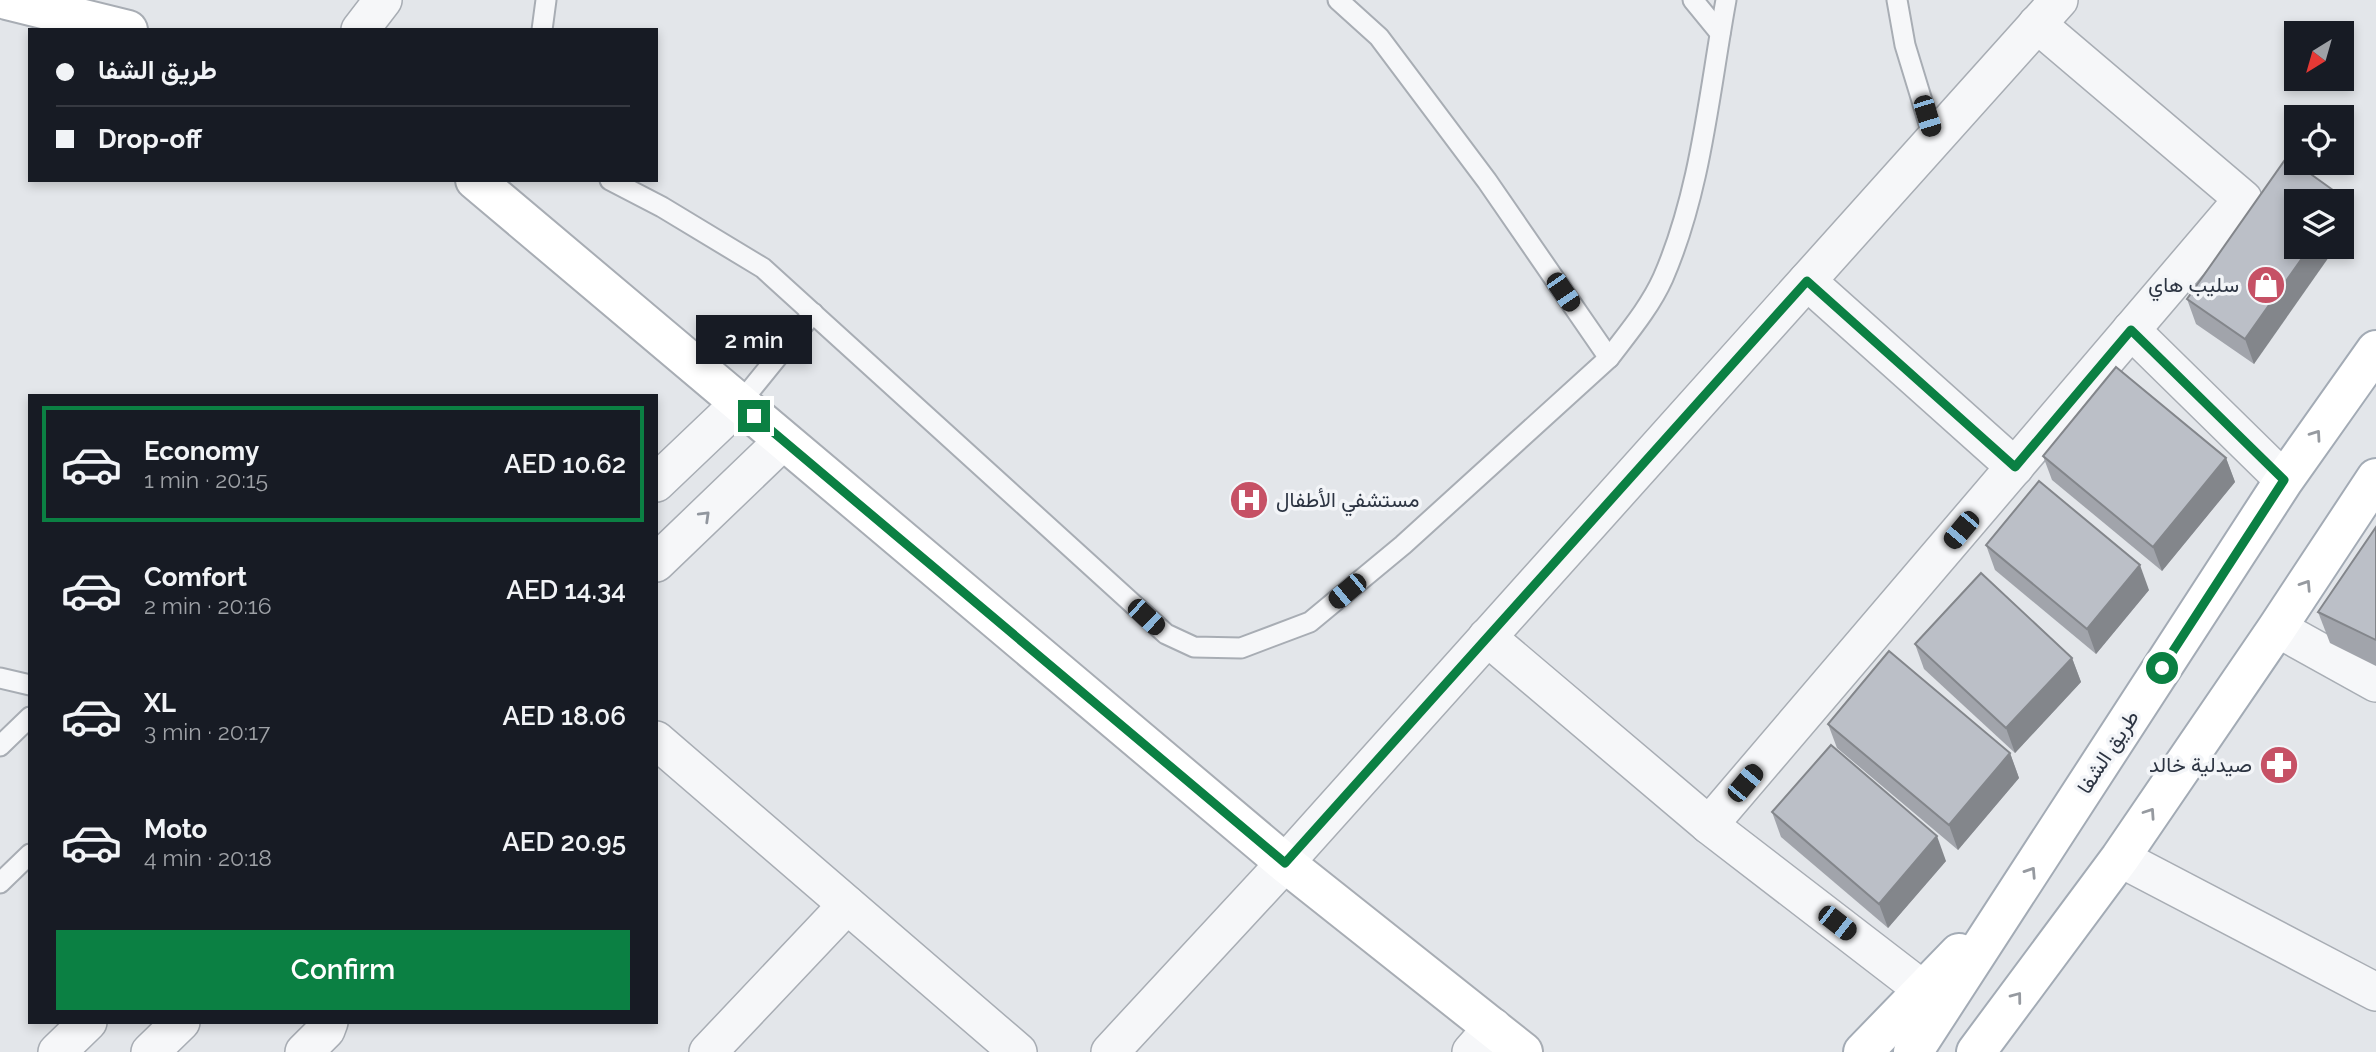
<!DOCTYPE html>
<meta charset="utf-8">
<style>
body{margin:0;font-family:Raleway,Vazirmatn,sans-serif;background:#20242c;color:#f1f3f6;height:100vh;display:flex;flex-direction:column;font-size:26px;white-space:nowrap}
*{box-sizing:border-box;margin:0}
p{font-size:23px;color:#9ea1a6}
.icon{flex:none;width:38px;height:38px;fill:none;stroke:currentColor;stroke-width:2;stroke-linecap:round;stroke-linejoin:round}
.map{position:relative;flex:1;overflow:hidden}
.side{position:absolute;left:28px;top:394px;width:630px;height:630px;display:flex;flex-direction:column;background:#171b24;border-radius:0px;box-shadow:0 4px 10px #0003}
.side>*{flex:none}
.top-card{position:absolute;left:28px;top:28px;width:630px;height:154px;border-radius:0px;box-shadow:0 4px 10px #0003;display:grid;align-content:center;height:154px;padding:0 28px;background:#171b24}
.needle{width:46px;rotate:217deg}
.fabs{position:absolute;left:2284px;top:21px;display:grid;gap:14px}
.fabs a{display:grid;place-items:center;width:70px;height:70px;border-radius:0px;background:#171b24;box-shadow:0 4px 10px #0003;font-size:35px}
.end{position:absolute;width:32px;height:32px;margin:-16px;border:9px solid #0b8043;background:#fff;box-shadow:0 0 0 4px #fff}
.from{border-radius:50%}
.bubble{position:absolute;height:49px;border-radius:0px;background:#171b24;box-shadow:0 4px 10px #0003;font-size:23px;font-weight:600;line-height:49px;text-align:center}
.car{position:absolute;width:21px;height:42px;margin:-21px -10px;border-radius:9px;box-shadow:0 0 5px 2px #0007;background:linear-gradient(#222 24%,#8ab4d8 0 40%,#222 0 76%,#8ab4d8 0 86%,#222 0)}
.top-card b{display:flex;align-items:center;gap:24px;height:66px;font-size:26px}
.top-card b+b{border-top:2px solid #363941}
.top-card i{width:18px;height:18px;background:#f1f3f6}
ul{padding:12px 0 0;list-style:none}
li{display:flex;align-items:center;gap:21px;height:116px;margin:0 14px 10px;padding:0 14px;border:4px solid transparent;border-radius:0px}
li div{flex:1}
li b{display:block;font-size:26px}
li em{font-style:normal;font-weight:600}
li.active{border-color:#0b8043}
li>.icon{width:63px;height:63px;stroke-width:1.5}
.action{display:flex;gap:14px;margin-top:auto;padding:14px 28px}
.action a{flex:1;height:80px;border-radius:0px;background:#0b8043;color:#fff;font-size:28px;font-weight:600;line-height:80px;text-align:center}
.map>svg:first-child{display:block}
</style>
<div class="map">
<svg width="2376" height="1052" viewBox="0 0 2376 1052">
<rect width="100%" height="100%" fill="#e3e6ea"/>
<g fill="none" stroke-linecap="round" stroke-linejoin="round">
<g stroke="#a8adb4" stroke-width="23">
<g id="lane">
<path d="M 1338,0 L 1379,37 L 1487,181 L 1609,358"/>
<path d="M 1693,0 L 1720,33"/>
<path d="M 1897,0 L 1905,45 L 1934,140"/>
<path d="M 542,30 L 546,0"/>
<path d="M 610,180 L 662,207 L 763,268 L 1166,634 L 1194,647 L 1241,648 L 1310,622 L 1403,545 L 1609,358 C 1628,333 1650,307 1663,278 C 1701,191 1709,93 1726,0"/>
<path d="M 740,403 L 813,313"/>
<path d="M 0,678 L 30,685"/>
<path d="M 0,746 L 30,717"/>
<path d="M 0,883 L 30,854"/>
</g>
</g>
<g stroke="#a8adb4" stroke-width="40">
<g id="street">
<path d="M 360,30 L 383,0"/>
<path d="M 1807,281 L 2015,467"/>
<path d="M 2131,330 L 2284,480"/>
<path d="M 656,483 L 740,403"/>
<path d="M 656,563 L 783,441"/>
<path d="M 2277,628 L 2376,683"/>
<path d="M 1487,637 L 1709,825 L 1922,989"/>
<path d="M 656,740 L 1018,1052"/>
<path d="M 1709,825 L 2243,199 L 2037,24"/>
<path d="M 2120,858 L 2376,992"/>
<path d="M 57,1052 L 88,1022"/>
<path d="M 150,1052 L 181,1022"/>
<path d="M 304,1052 L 326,1030 L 329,1022"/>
<path d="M 708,1052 L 847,905"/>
<path d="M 1110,1052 L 1285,863 L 2059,0"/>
<path d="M 1471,1052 L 1493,1027"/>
</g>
</g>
<g stroke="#a8adb4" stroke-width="42">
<g id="secondary">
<path d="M 7,0 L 128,30"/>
<path d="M 475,180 L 1285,863 L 1523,1052"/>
</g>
</g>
<g stroke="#a3abb5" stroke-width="42">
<g id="primary">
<path d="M 1863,1052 L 1959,953"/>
<path d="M 1913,1052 L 2284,480 L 2376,350"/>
<path d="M 1976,1052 L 2120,858 L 2277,628 L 2376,478"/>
</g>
</g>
<use href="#lane" stroke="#f6f7f9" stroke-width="19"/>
<use href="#street" stroke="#f6f7f9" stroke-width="37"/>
<use href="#secondary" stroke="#fff" stroke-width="38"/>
<use href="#primary" stroke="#fff" stroke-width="38"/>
</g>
<g fill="#a1a4ab">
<path d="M 2344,198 L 2353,223 L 2342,240 L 2342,201 L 2254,364 L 2196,324 L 2187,299 Z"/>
<path d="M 2043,456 L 2226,458 L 2235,482 L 2162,571 L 2052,480 Z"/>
<path d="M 2376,527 L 2376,666 L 2330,643 L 2318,612 Z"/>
<path d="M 1986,545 L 2149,590 L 2096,654 L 1995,570 Z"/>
<path d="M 1915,644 L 2072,658 L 2081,682 L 2015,753 L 1924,669 Z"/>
<path d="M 1828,724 L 2010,753 L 2019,778 L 1958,850 L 1837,748 Z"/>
<path d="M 1772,812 L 1946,861 L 1888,928 L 1781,837 Z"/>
</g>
<g fill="#83868b">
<path d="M 2344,198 L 2353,223 L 2342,240 L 2342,202 Z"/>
<path d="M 2310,247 L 2336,247 L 2254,364 L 2245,339 Z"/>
<path d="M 2226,458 L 2235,482 L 2162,571 L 2153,547 Z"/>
<path d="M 2140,565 L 2149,590 L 2096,654 L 2087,629 Z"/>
<path d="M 2072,658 L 2081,682 L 2015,753 L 2006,728 Z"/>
<path d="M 2010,753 L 2019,778 L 1958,850 L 1949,825 Z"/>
<path d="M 1937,836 L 1946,861 L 1888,928 L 1879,904 Z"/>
</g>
<g fill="#bbbfc7" stroke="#83868b" stroke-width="2">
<path d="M 2287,157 L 2344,198 L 2342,202 L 2296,201 L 2296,247 L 2310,247 L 2245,339 L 2187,299 Z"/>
<path d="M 2116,367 L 2226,458 L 2153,547 L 2043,456 Z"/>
<path d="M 2039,481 L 2140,565 L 2087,629 L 1986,545 Z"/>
<path d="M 2376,527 L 2376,640 L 2318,612 Z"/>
<path d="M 1981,573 L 2072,658 L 2006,728 L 1915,644 Z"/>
<path d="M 1889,651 L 2010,753 L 1949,825 L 1828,724 Z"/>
<path d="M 1831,745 L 1937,836 L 1879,904 L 1772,812 Z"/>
</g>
<defs><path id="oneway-chevron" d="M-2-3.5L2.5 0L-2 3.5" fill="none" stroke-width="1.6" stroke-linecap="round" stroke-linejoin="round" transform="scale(1.75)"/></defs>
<g stroke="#969aa0">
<use href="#oneway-chevron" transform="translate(2316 435) rotate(-55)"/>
<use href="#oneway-chevron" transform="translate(2306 585) rotate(-57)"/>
<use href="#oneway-chevron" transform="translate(2150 813) rotate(-56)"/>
<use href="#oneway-chevron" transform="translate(2031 872) rotate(-57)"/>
<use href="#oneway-chevron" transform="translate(2017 997) rotate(-53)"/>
</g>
<use stroke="#91969e" href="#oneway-chevron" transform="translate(705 516) rotate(-44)"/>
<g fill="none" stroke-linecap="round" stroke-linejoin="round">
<path stroke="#0b8043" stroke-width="9" d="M 754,416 L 1285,863 L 1807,281 L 2015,467 L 2131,330 L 2284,480 L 2162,668"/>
</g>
<defs>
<g id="shop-disc" transform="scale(2.0125)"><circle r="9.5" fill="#c65165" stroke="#f3f5f8"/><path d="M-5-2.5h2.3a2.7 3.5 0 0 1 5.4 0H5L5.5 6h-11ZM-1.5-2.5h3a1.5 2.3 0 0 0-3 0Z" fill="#fff"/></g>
<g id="hospital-disc" transform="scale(2.0125)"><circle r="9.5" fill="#c65165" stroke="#f3f5f8"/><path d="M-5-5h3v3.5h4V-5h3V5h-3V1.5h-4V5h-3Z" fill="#fff"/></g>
<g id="pharmacy-disc" transform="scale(2.0125)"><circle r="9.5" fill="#c65165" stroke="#f3f5f8"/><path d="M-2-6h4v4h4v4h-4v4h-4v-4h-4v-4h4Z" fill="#fff"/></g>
</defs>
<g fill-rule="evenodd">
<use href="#shop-disc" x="2266" y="285"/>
<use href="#hospital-disc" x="1249" y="500"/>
<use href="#pharmacy-disc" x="2279" y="765"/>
</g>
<g text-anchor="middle" stroke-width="7" stroke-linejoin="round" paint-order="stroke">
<g font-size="21" fill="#2c3442" stroke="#f3f5f8" text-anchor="end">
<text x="2239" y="292">سليب هاي</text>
<text x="1276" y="507" text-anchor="start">مستشفي الأطفال</text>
<text x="2252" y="772">صيدلية خالد</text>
</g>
<g font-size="21" fill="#2c3442" stroke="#f3f5f8">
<text transform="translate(2108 752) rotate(-57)" y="7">طريق الشفا</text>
</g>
</g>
</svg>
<div class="fabs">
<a><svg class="needle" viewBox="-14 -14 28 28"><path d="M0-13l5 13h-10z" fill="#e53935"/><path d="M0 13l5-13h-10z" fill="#9ea1a6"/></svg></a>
<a><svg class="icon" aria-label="locate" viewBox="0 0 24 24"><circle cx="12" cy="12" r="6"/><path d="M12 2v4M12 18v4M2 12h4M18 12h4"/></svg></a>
<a><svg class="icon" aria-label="layers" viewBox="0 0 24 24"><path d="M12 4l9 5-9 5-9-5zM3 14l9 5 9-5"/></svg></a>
</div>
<i class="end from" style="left:2162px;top:668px"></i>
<i class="end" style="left:754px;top:416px"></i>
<div class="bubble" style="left:696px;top:315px;width:116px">2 min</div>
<i class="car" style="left:1927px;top:116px;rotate:163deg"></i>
<i class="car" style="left:1563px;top:292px;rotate:146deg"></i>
<i class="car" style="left:1961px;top:530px;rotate:220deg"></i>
<i class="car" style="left:1347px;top:591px;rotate:230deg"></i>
<i class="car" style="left:1146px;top:617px;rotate:133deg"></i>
<i class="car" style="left:1745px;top:783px;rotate:40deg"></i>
<i class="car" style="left:1837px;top:923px;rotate:128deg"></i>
<div class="top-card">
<b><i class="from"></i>طريق الشفا</b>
<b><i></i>Drop-off</b>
</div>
<section class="side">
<ul>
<li class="active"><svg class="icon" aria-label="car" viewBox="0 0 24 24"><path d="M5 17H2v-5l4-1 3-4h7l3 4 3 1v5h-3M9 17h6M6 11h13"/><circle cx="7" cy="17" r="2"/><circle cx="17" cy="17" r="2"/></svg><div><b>Economy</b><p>1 min · 20:15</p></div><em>AED 10.62</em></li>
<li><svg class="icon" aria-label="car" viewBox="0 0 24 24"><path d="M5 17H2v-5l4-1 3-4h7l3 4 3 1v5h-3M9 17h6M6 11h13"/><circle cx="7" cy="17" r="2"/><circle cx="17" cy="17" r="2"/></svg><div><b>Comfort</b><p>2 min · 20:16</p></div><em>AED 14.34</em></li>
<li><svg class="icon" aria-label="car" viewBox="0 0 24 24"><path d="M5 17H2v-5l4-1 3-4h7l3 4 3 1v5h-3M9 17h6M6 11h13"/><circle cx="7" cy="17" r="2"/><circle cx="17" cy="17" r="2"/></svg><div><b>XL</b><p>3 min · 20:17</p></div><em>AED 18.06</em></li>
<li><svg class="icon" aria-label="car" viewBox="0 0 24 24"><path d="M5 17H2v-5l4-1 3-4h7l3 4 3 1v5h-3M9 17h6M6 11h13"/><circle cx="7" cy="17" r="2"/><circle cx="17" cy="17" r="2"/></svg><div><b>Moto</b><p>4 min · 20:18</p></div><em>AED 20.95</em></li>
</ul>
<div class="action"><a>Confirm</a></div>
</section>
</div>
